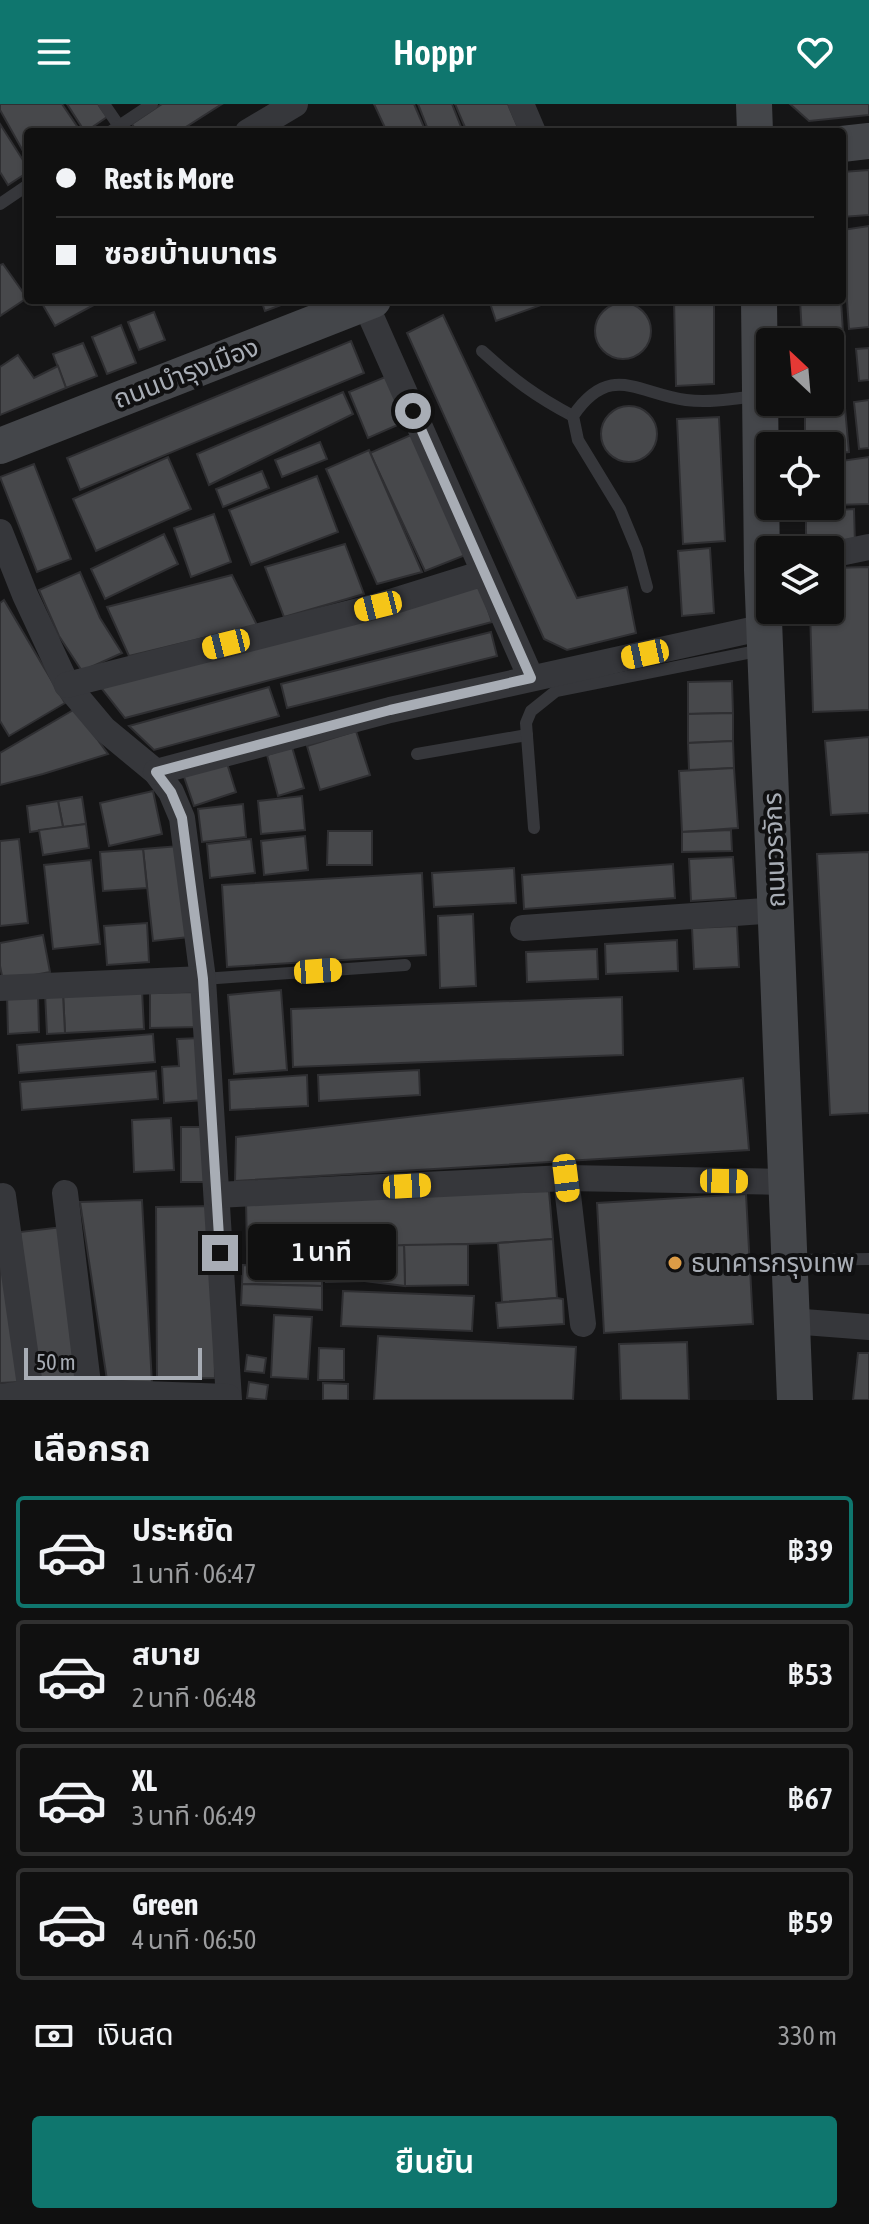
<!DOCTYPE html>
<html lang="th">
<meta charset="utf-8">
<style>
body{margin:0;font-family:"Asap Condensed","Noto Sans Thai",sans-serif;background:#191919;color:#f1f3f6;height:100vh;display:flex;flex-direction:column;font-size:30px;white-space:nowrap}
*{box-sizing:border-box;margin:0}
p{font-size:26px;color:#9c9d9f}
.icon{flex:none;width:44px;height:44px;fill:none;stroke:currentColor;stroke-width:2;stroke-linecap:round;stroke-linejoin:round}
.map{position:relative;height:1296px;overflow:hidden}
.details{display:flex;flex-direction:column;background:#101010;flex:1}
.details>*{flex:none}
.top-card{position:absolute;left:24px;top:24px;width:822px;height:176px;border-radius:8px;box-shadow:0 2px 6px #0004,0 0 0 2px #303030;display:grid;align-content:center;height:176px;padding:0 32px;background:#101010}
.needle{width:52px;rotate:334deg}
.fabs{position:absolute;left:756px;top:224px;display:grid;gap:16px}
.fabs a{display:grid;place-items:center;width:88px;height:88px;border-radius:8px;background:#101010;box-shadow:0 2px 6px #0004,0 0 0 2px #303030;font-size:40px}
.scale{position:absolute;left:24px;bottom:20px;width:178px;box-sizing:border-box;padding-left:8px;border:4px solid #a8adb5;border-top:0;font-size:22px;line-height:28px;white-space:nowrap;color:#a8adb5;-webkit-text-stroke:6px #101011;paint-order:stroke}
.end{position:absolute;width:36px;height:36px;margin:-18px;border:10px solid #a8adb5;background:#111;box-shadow:0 0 0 4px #111}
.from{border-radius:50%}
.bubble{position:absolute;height:56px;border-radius:8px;background:#101010;box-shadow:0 2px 6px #0004,0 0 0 2px #303030;font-size:26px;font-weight:600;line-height:56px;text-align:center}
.car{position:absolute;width:24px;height:48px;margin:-24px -12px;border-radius:10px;box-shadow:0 0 6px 2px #0007;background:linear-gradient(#f5c518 24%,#345 0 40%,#f5c518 0 76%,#345 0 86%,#f5c518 0)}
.top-card b{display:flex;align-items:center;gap:28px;height:76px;font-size:30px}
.top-card b+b{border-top:2px solid #303030}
.top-card i{width:20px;height:20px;background:#f1f3f6}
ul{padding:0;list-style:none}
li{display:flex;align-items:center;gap:24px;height:112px;margin:0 16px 12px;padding:0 16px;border:4px solid #303030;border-radius:8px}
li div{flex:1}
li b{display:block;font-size:30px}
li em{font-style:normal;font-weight:600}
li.active{border-color:#0f766e}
li>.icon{width:72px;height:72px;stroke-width:1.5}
h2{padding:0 32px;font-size:36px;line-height:96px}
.pay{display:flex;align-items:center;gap:20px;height:88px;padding:0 32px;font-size:30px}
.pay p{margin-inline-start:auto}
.primary-button{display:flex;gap:16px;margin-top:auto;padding:16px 32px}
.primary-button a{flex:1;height:92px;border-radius:8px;background:#0f766e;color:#fff;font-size:32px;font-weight:600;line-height:92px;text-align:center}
header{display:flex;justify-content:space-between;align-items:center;height:104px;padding:0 32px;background:#0f766e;color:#fff;font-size:36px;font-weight:600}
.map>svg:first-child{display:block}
</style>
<header><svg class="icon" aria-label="menu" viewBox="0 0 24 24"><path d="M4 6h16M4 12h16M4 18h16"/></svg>Hoppr<svg class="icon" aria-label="heart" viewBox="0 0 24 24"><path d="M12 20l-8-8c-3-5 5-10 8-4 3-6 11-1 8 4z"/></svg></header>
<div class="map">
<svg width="869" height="1296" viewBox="0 0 869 1296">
<rect width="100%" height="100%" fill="#151516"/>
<g fill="#47484b" stroke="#2f2f32" stroke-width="2">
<path d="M 0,0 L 62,0 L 81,28 L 28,28 L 28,56 L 0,6 Z"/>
<path d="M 67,0 L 98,0 L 107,13 L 85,28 Z"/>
<path d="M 162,0 L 222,0 L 178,28 L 137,28 L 132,20 Z"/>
<path d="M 374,0 L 414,0 L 426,28 L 387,28 Z"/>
<path d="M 418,0 L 452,0 L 463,28 L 429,28 Z"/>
<path d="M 455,0 L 508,0 L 520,28 L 467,28 Z"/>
<path d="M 869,0 L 869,11 L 809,17 L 790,0 Z"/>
<path d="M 0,20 L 28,64 L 28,68 L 8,81 L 0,68 Z"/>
<path d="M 869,66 L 869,111 L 842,113 L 842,68 Z"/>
<path d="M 869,122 L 869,223 L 849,225 L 842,126 Z"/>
<path d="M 3,160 L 27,194 L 0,212 L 0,161 Z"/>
<path d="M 40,196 L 103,196 L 55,222 Z"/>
<path d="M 261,196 L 292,196 L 292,197 L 265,207 Z"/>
<path d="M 489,196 L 555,196 L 496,217 Z"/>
<path d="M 674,196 L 714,196 L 714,280 L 676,282 Z"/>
<path d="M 800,196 L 841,196 L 843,228 L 802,231 Z"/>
<circle cx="623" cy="227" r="28"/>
<path d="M 154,208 L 165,236 L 139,246 L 128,218 Z"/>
<path d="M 443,211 L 577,494 L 627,483 L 636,529 L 567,546 L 544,535 L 407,229 Z"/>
<path d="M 121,221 L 136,259 L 107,270 L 92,233 Z"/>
<path d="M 842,233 L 845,276 L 830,277 L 830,238 L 798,238 L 798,236 Z"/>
<path d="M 351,237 L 364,269 L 80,386 L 67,354 Z"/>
<path d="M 83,239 L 97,272 L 66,284 L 53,250 Z"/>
<path d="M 869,244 L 869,276 L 859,277 L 856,245 Z"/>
<path d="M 18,251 L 34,274 L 58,262 L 66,284 L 0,311 L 0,263 Z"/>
<path d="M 390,271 L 409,316 L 368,334 L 349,288 Z"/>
<path d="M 343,288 L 353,310 L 209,381 L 197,350 Z"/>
<path d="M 869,296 L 869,344 L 859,345 L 854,298 Z"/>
<circle cx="629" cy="330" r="28"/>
<path d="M 845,304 L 849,348 L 830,350 L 830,342 L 805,342 L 805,308 Z"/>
<path d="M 719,313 L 725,437 L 683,440 L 677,315 Z"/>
<path d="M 413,330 L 468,450 L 425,467 L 370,349 Z"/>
<path d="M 320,338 L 327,355 L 282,373 L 275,356 Z"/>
<path d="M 369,346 L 422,468 L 377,480 L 326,365 Z"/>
<path d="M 168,353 L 191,405 L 96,447 L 73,395 Z"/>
<path d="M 869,353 L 869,400 L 834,401 L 834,358 Z"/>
<path d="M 34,360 L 71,455 L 37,468 L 0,373 Z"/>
<path d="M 262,367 L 269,384 L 223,403 L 216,385 Z"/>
<path d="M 317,372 L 338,428 L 251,461 L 229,406 Z"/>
<path d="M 854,405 L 855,441 L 821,446 L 806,430 L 806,408 Z"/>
<path d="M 214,410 L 231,458 L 191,473 L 174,424 Z"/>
<path d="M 164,430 L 178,460 L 105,495 L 91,465 Z"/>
<path d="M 345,440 L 364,490 L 284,513 L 265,463 Z"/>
<path d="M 710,444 L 714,509 L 682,512 L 678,447 Z"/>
<path d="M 869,463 L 869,606 L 813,608 L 810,506 L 830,506 L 830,464 Z"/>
<path d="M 80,468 L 100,514 L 122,549 L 82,567 L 59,532 L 39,486 Z"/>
<path d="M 232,471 L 257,521 L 129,552 L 107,503 Z"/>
<path d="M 480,482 L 492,518 L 125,614 L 99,581 Z"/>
<path d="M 4,496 L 65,599 L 9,632 L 0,617 L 0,499 Z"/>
<path d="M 491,528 L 497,552 L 287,604 L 281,580 Z"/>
<path d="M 732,577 L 733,609 L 688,610 L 688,578 Z"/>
<path d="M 269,583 L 279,612 L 154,646 L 129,622 Z"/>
<path d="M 75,605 L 108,650 L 43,670 L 0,681 L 0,649 Z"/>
<path d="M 733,609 L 733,637 L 688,639 L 688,610 Z"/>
<path d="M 356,627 L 370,671 L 320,686 L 307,642 Z"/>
<path d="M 869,633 L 869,709 L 831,711 L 825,637 Z"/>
<path d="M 733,637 L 734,664 L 689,666 L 688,639 Z"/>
<path d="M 292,643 L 304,684 L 278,692 L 267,651 Z"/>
<path d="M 226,656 L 236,688 L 194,702 L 183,670 Z"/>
<path d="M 734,664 L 738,724 L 682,728 L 679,667 Z"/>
<path d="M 153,687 L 162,730 L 109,742 L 100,699 Z"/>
<path d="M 302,692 L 305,726 L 261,730 L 258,697 Z"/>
<path d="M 82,693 L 86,720 L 63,723 L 58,697 Z"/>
<path d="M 58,697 L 63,723 L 30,728 L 27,702 Z"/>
<path d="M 243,700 L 246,733 L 202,738 L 198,705 Z"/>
<path d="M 86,720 L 89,744 L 43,751 L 39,726 Z"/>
<path d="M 731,726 L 732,747 L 682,748 L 682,728 Z"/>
<path d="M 328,727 L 372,727 L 372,761 L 327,761 Z"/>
<path d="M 305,732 L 308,766 L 264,771 L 261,737 Z"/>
<path d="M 19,735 L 28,819 L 0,822 L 0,737 Z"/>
<path d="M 251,735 L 255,769 L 210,774 L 207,740 Z"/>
<path d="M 179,742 L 189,833 L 153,837 L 143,745 Z"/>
<path d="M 143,745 L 147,784 L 103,787 L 100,748 Z"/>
<path d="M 869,748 L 869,1009 L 830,1011 L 817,750 Z"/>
<path d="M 733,753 L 736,794 L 691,797 L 689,755 Z"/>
<path d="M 91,756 L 100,840 L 53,845 L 44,761 Z"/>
<path d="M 673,760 L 675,794 L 524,805 L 522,771 Z"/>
<path d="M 514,764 L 516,799 L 434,803 L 432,769 Z"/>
<path d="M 422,769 L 426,851 L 227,863 L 222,781 Z"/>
<path d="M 473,810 L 476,882 L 440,884 L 438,812 Z"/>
<path d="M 147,819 L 149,858 L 107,861 L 104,822 Z"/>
<path d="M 737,822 L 739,863 L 694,865 L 692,824 Z"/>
<path d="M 43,831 L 50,868 L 3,877 L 0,862 L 0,839 Z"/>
<path d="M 677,836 L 678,867 L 606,870 L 605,840 Z"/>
<path d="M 597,845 L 598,875 L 527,878 L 526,848 Z"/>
<path d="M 142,886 L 144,925 L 65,929 L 63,890 Z"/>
<path d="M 281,886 L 287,966 L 234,970 L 228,891 Z"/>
<path d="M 197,888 L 198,923 L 150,924 L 150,889 Z"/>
<path d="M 45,889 L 63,890 L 65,929 L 47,930 Z"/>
<path d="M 38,890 L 39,928 L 8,930 L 7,891 Z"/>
<path d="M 622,893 L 623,951 L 293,963 L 291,905 Z"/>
<path d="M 153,930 L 155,958 L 19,969 L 17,941 Z"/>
<path d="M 200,934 L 204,996 L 164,999 L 162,963 L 179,962 L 177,935 Z"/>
<path d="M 419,966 L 420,991 L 319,997 L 318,971 Z"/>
<path d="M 156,967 L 158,995 L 22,1006 L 20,978 Z"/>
<path d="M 307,971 L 308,1002 L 230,1006 L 229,976 Z"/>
<path d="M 743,974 L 749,1046 L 235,1077 L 236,1033 Z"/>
<path d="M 171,1014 L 174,1066 L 134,1068 L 132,1016 Z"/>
<rect x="181" y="1023" width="29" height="55"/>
<path d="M 549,1087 L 553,1135 L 498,1139 L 247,1147 L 246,1097 Z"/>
<path d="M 746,1090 L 753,1220 L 604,1229 L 597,1099 Z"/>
<path d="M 142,1096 L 152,1280 L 107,1276 L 80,1098 Z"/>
<path d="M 213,1102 L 215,1274 L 157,1275 L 156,1103 Z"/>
<path d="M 62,1123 L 80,1276 L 38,1281 L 20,1128 Z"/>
<path d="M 553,1135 L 557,1194 L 502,1198 L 498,1139 Z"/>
<path d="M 468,1140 L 468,1181 L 405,1182 L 404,1141 Z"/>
<path d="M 404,1141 L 405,1182 L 365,1177 L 364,1143 Z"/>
<path d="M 364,1143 L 365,1177 L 326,1178 L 325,1144 Z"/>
<path d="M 0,1152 L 19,1278 L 0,1279 Z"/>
<path d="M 243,1161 L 322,1164 L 322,1182 L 242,1180 Z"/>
<path d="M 242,1180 L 322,1182 L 322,1206 L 241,1201 Z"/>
<path d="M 343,1187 L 474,1192 L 472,1227 L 341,1222 Z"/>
<path d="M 557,1194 L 563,1195 L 564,1220 L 498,1224 L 496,1199 Z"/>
<path d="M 274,1211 L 312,1213 L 308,1275 L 271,1273 Z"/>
<path d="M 378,1232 L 576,1243 L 573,1296 L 374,1296 Z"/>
<path d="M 687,1238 L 689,1296 L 621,1296 L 619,1240 Z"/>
<path d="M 319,1244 L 344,1245 L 344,1276 L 318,1276 Z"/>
<path d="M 858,1249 L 869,1249 L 869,1296 L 853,1296 Z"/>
<path d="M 247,1251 L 266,1254 L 264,1269 L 245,1267 Z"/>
<path d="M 249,1278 L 268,1281 L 266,1296 L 247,1294 Z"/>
<path d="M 323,1279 L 348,1280 L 348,1296 L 323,1296 Z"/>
</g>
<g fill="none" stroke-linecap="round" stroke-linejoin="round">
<g stroke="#36373b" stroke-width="12">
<path d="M 104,0 L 119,22"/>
<path d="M 110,28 L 152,0"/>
<path d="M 0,100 L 28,81"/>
<path d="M 482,247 C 514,276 535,292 573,312"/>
<path d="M 647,483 L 637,446 L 620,405 L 578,336 L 573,312 C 610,258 637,289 686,296 C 709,299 733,295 756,292"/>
<path d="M 417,650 L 527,631"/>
<path d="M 534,724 L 526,619 L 531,607 L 556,587 L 762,546"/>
<path d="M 203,875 L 405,861"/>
<path d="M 792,1156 L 869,1155"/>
</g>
<g stroke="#36373b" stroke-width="26">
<path d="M 521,0 L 533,28"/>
<path d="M 248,28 L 295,0"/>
<path d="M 365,199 L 531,574"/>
<path d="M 0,428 L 25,491 L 67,581 L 104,625 L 156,668 L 171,688 L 182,714 L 203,875 L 229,1296"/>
<path d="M 830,451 L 869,443"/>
<path d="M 67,581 L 378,502 L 484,469"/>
<path d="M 156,668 L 390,606 L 765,523"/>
<path d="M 523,824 L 777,806"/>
<path d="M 0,884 L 203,875"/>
<path d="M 566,1074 L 583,1220"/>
<path d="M 65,1089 L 89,1288"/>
<path d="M 217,1091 L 566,1074 L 787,1078"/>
<path d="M 3,1092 L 31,1289"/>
<path d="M 791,1217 L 869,1223"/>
<path d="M 0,1293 L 31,1289 L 89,1288 L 228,1293"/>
</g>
<g stroke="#44464a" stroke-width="36">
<path d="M 754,0 L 755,28"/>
<path d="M 842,40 L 869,37"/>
<path d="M 759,196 L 762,466 L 795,1296"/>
<path d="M 0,342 L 373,196"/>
</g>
</g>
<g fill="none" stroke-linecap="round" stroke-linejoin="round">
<path stroke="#a8adb5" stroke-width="10" d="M 220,1149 L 203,875 L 189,768 L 182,714 L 171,688 L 156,668 L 390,606 L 531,574 L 413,307"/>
</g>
<circle fill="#dd9c46" stroke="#101011" stroke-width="3" cx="675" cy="1159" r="8"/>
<g text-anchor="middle" stroke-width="8" stroke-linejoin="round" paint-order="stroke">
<g font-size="26" fill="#a8adb5" stroke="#101011">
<text transform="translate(186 269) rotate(-21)" y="9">ถนนบำรุงเมือง</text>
<text transform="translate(774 746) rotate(-92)" y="9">ถนนวรจักร</text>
</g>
<g font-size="26" fill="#a8adb5" stroke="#101011" text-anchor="start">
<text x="691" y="1168">ธนาคารกรุงเทพ</text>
</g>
</g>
</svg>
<div class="fabs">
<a><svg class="needle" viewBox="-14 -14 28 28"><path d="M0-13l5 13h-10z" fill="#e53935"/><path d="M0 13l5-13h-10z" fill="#9c9d9f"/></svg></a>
<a><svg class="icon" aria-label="locate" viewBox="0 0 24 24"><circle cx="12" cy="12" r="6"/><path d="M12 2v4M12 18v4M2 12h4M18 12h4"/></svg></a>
<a><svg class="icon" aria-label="layers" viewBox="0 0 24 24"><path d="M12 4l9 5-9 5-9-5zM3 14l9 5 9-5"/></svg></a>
</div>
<div class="scale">50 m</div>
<i class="end from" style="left:413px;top:307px"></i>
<i class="end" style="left:220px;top:1149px"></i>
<div class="bubble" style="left:248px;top:1120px;width:148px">1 นาที</div>
<i class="car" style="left:378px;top:502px;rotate:256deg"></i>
<i class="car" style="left:226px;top:540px;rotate:256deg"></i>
<i class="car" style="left:645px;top:550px;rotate:258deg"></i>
<i class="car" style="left:318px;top:867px;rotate:86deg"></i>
<i class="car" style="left:566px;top:1074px;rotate:173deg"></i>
<i class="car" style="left:724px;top:1077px;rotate:91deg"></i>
<i class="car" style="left:407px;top:1082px;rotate:87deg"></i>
<div class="top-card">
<b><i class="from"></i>Rest is More</b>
<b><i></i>ซอยบ้านบาตร</b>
</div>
</div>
<section class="details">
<h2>เลือกรถ</h2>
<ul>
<li class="active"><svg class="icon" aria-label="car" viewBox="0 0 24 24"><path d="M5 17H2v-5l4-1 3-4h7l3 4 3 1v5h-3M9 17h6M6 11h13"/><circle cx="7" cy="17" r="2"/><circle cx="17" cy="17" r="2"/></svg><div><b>ประหยัด</b><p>1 นาที · 06:47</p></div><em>฿39</em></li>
<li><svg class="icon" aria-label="car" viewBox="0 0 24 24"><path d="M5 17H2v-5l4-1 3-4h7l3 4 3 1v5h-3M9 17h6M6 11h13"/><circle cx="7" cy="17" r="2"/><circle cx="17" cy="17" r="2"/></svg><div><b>สบาย</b><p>2 นาที · 06:48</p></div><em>฿53</em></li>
<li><svg class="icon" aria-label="car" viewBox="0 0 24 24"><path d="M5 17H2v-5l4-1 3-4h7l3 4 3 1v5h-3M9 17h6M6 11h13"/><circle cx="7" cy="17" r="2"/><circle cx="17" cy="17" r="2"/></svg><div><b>XL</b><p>3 นาที · 06:49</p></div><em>฿67</em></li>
<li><svg class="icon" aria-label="car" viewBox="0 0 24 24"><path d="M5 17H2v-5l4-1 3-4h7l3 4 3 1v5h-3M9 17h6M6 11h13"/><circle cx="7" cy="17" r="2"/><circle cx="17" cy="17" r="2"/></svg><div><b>Green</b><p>4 นาที · 06:50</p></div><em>฿59</em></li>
</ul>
<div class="pay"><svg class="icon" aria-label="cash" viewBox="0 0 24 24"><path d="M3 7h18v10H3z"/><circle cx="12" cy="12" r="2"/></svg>เงินสด<p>330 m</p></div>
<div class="primary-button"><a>ยืนยัน</a></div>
</section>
